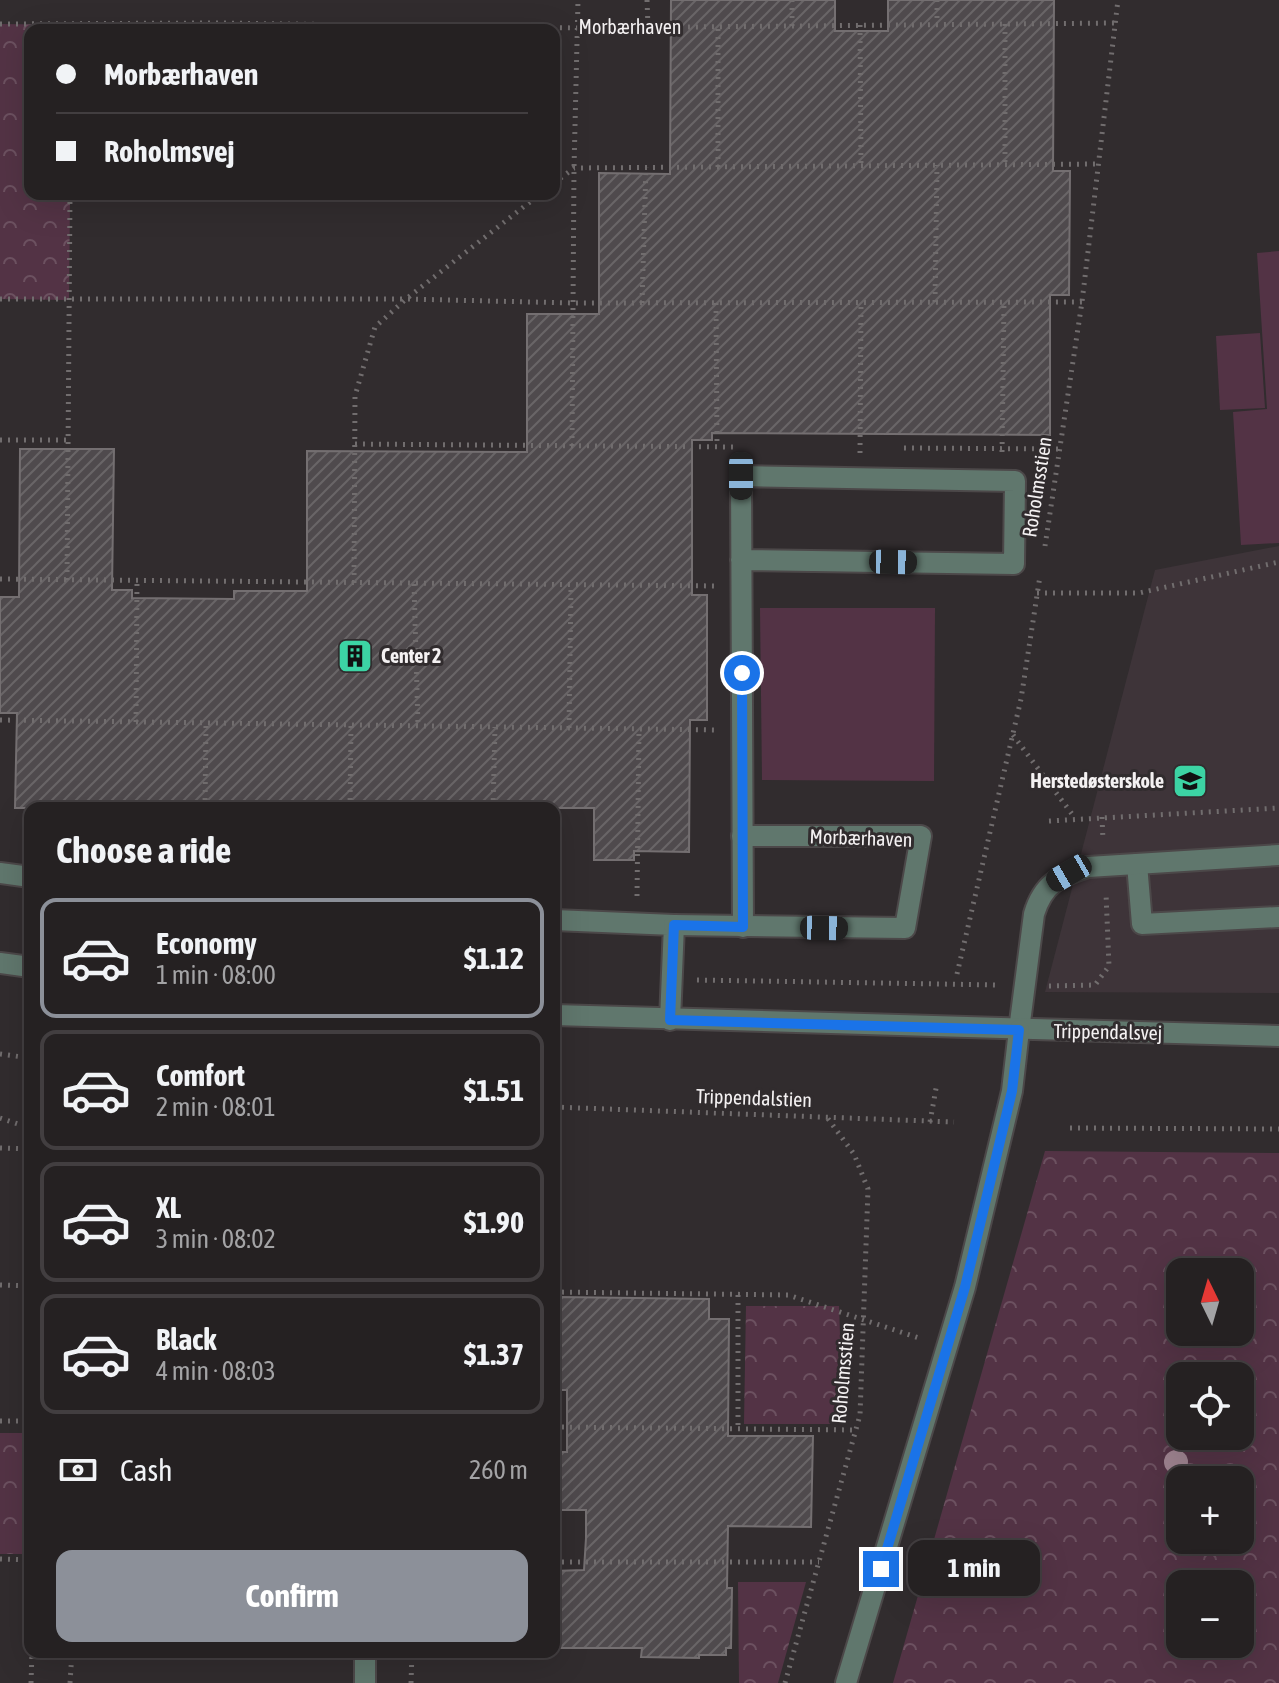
<!DOCTYPE html>
<meta charset="utf-8">
<style>
body{margin:0;font-family:"Asap Condensed",sans-serif;background:#2d292a;color:#f1f3f6;height:100vh;display:flex;flex-direction:column;font-size:30px;white-space:nowrap}
*{box-sizing:border-box;margin:0}
p{font-size:26px;color:#a3a3a5}
.icon{flex:none;width:44px;height:44px;fill:none;stroke:currentColor;stroke-width:2;stroke-linecap:round;stroke-linejoin:round}
.map{position:relative;flex:1;overflow:hidden}
.side{position:absolute;left:24px;top:802px;width:536px;height:856px;display:flex;flex-direction:column;background:#252122;border-radius:16px;box-shadow:0 8px 32px #0002,0 0 0 2px #423e40}
.side>*{flex:none}
.guide{position:absolute;left:24px;top:24px;width:536px;height:176px;border-radius:16px;box-shadow:0 8px 32px #0002,0 0 0 2px #423e40;display:grid;align-content:center;height:176px;padding:0 32px;background:#252122}
.needle{width:52px;rotate:355deg}
.buttons{position:absolute;left:1166px;top:1258px;display:grid;gap:16px}
.buttons a{display:grid;place-items:center;width:88px;height:88px;border-radius:16px;background:#252122;box-shadow:0 8px 32px #0002,0 0 0 2px #423e40;font-size:40px}
.end{position:absolute;width:36px;height:36px;margin:-18px;border:10px solid #1a73e8;background:#fff;box-shadow:0 0 0 4px #fff}
.from{border-radius:50%}
.bubble{position:absolute;height:56px;border-radius:16px;background:#252122;box-shadow:0 8px 32px #0002,0 0 0 2px #423e40;font-size:26px;font-weight:700;line-height:56px;text-align:center}
.car{position:absolute;width:24px;height:48px;margin:-24px -12px;border-radius:10px;box-shadow:0 0 6px 2px #0007;background:linear-gradient(#222 24%,#8ab4d8 0 40%,#222 0 76%,#8ab4d8 0 86%,#222 0)}
.guide b{display:flex;align-items:center;gap:28px;height:76px;font-size:30px}
.guide b+b{border-top:2px solid #423e40}
.guide i{width:20px;height:20px;background:#f1f3f6}
ul{padding:0;list-style:none}
li{display:flex;align-items:center;gap:24px;height:120px;margin:0 16px 12px;padding:0 16px;border:4px solid #423e40;border-radius:16px}
li div{flex:1}
li b{display:block;font-size:30px}
li em{font-style:normal;font-weight:700}
li.active{border-color:#8c9099}
li>.icon{width:72px;height:72px;stroke-width:1.5}
h2{padding:0 32px;font-size:36px;line-height:96px}
.pay{display:flex;align-items:center;gap:20px;height:88px;padding:0 32px;font-size:30px}
.pay p{margin-inline-start:auto}
.action{display:flex;gap:16px;margin-top:auto;padding:16px 32px}
.action a{flex:1;height:92px;border-radius:16px;background:#8c9099;color:#fff;font-size:32px;font-weight:700;line-height:92px;text-align:center}
.map>svg:first-child{display:block}
</style>
<div class="map">
<svg width="1279" height="1683" viewBox="0 0 1279 1683">
<defs>
<pattern id="park-crowns" width="20" height="18" patternUnits="userSpaceOnUse" patternTransform="scale(2)"><rect width="20" height="18" fill="#533345"/><path d="M2 6a3 3 0 1 1 6 0M12 15a3 3 0 1 1 6 0" fill="none" stroke="#6c5160"/></pattern>
<pattern id="building-hatch" width="6" height="6" patternUnits="userSpaceOnUse" patternTransform="scale(2)"><rect width="6" height="6" fill="#4f4a4d"/><path d="M-1 1l2-2M0 6l6-6M5 7l2-2" fill="none" stroke="#696567"/></pattern>
</defs>
<rect width="100%" height="100%" fill="#312c2e"/>
<path fill="#3e3439" d="M 1279,546 L 1279,993 L 1045,992 L 1155,570 Z"/>
<g fill="url(#park-crowns)" fill-rule="evenodd">
<path d="M 0,24 L 72,25 L 72,30 L 30,30 L 30,194 L 70,194 L 69,300 L 0,299 Z"/>
<path d="M 1045,1151 L 1279,1153 L 1279,1683 L 893,1683 ZM 1180,1272 L 1240,1272 L 1240,1332 L 1180,1332 ZM 1180,1376 L 1240,1376 L 1240,1436 L 1180,1436 ZM 1180,1480 L 1240,1480 L 1240,1540 L 1180,1540 ZM 1180,1584 L 1240,1584 L 1240,1644 L 1180,1644 Z"/>
<path d="M 746,1306 L 839,1306 L 843,1424 L 744,1424 Z"/>
<path d="M 0,1433 L 30,1433 L 28,1554 L 0,1554 Z"/>
<path d="M 738,1582 L 806,1582 L 778,1683 L 739,1683 Z"/>
</g>
<g fill="#533345">
<path d="M 1279,251 L 1279,543 L 1241,545 L 1233,412 L 1267,409 L 1257,253 Z"/>
<path d="M 1260,333 L 1265,408 L 1220,410 L 1216,336 Z"/>
<path d="M 760,608 L 935,608 L 934,781 L 762,780 Z"/>
</g>
<g fill="url(#building-hatch)" stroke="#746f71" stroke-width="2">
<path d="M 671,0 L 835,0 L 835,31 L 888,31 L 888,0 L 1054,0 L 1053,171 L 1070,171 L 1069,295 L 1050,295 L 1050,435 L 712,433 L 712,440 L 692,440 L 692,595 L 707,595 L 707,720 L 690,720 L 689,852 L 634,851 L 634,860 L 594,860 L 594,808 L 15,808 L 17,713 L 0,713 L 0,597 L 19,597 L 20,449 L 114,449 L 112,590 L 132,590 L 132,598 L 234,599 L 234,591 L 307,591 L 307,451 L 527,452 L 527,314 L 599,314 L 599,173 L 670,174 Z"/>
<path d="M 560,1297 L 709,1299 L 709,1319 L 729,1319 L 728,1436 L 813,1436 L 811,1527 L 728,1526 L 727,1588 L 732,1588 L 731,1648 L 726,1648 L 726,1655 L 699,1655 L 699,1658 L 641,1657 L 642,1648 L 554,1648 L 554,1571 L 584,1570 L 586,1538 L 586,1510 L 557,1510 L 557,1452 L 567,1452 L 567,1390 L 559,1390 L 559,1374 L 554,1374 L 554,1318 L 560,1318 Z"/>
</g>
<g fill="none" stroke-linecap="round" stroke-linejoin="round">
<g stroke="#4c4849" stroke-width="24">
<g id="service">
<path d="M 1137,864 L 1142,924 L 1279,917"/>
<path d="M 1019,1030 L 1034,914 C 1043,884 1059,876 1088,867 L 1279,855"/>
</g>
</g>
<g stroke="#4c4849" stroke-width="24">
<g id="minor">
<path d="M 741,560 L 1014,564 L 1015,481 L 741,476 C 741,626 742,776 743,927"/>
<path d="M 0,873 L 30,877"/>
<path d="M 554,920 L 674,925 L 670,1020"/>
<path d="M 674,925 L 905,928 L 921,836 L 742,836"/>
<path d="M 365,1683 L 365,1652"/>
</g>
</g>
<g stroke="#4c4849" stroke-width="24">
<g id="tertiary">
<path d="M 0,963 L 30,967"/>
<path d="M 554,1015 L 1279,1036"/>
<path d="M 846,1683 L 965,1287 L 1012,1091 L 1019,1030"/>
</g>
</g>
<g stroke="#716d6e" stroke-width="5" stroke-dasharray="2 6" stroke-linecap="butt">
<path d="M 647,0 L 648,27"/>
<path d="M 937,0 L 937,24"/>
<path d="M 0,24 L 217,23 L 579,28 L 1115,23"/>
<path d="M 1005,24 L 1005,164"/>
<path d="M 860,25 L 861,165"/>
<path d="M 792,26 L 792,0"/>
<path d="M 718,167 L 718,26"/>
<path d="M 554,183 L 574,168 L 1099,164"/>
<path d="M 0,299 L 406,299 L 574,303 L 1082,302"/>
<path d="M 935,302 L 937,165"/>
<path d="M 642,303 L 646,167"/>
<path d="M 716,303 L 717,446"/>
<path d="M 0,440 L 68,440"/>
<path d="M 355,444 L 738,447"/>
<path d="M 572,446 L 574,168 L 578,0"/>
<path d="M 904,448 L 1060,449"/>
<path d="M 1002,452 L 1004,302"/>
<path d="M 860,453 L 861,303"/>
<path d="M 1045,546 L 1082,302 L 1118,0"/>
<path d="M 0,579 L 717,586"/>
<path d="M 67,580 L 70,194"/>
<path d="M 354,583 L 355,396 L 375,327 L 406,299 L 540,194"/>
<path d="M 414,584 L 418,726"/>
<path d="M 1037,593 L 1139,593 L 1279,562"/>
<path d="M 0,720 L 717,730"/>
<path d="M 136,722 L 137,581"/>
<path d="M 569,728 L 571,586"/>
<path d="M 1013,735 L 1075,818"/>
<path d="M 205,808 L 206,723"/>
<path d="M 350,808 L 351,725"/>
<path d="M 493,808 L 495,727"/>
<path d="M 1102,817 L 1103,840"/>
<path d="M 1049,821 L 1279,808"/>
<path d="M 637,896 L 639,729"/>
<path d="M 957,974 L 1021,699 L 1040,576"/>
<path d="M 697,980 L 999,985"/>
<path d="M 1049,986 L 1095,985 L 1109,966 L 1106,894"/>
<path d="M 0,1054 L 30,1058"/>
<path d="M 554,1107 L 954,1122"/>
<path d="M 0,1118 L 30,1128"/>
<path d="M 930,1122 L 937,1083"/>
<path d="M 1070,1128 L 1279,1129"/>
<path d="M 0,1148 L 30,1149"/>
<path d="M 0,1285 L 30,1286"/>
<path d="M 554,1292 L 788,1295 L 922,1339"/>
<path d="M 738,1295 L 738,1429"/>
<path d="M 0,1421 L 30,1421"/>
<path d="M 554,1427 L 856,1430"/>
<path d="M 0,1559 L 30,1560"/>
<path d="M 554,1562 L 819,1562"/>
<path d="M 31,1683 L 32,1652"/>
<path d="M 70,1683 L 72,1652"/>
<path d="M 411,1683 L 412,1652"/>
<path d="M 785,1683 L 860,1415 L 868,1189 L 854,1154 L 826,1116"/>
</g>
<use href="#service" stroke="#60776d" stroke-width="20"/>
<use href="#minor" stroke="#60776d" stroke-width="20"/>
<use href="#tertiary" stroke="#60776d" stroke-width="20"/>
</g>
<circle fill="#9e8390" cx="1176" cy="1462" r="12"/>
<g fill="none" stroke-linecap="round" stroke-linejoin="round">
<path stroke="#1a73e8" stroke-width="10" d="M 742,673 L 743,927 L 674,925 L 670,1020 L 1019,1030 L 1012,1091 L 965,1287 L 881,1569"/>
</g>
<defs>
<g id="building-square" transform="scale(1.8)"><rect x="-9" y="-9" width="18" height="18" rx="4" fill="#3cd4a4" stroke="#312c2e"/><path d="M-4-6H4V6H1V3H-1V6H-4ZM-2.5-4.3h1.7v1.8h-1.7ZM.8-4.3h1.7v1.8H.8ZM-2.5-1h1.7V.8h-1.7ZM.8-1h1.7V.8H.8Z" fill="#111"/></g>
<g id="school-square" transform="scale(1.8)"><rect x="-9" y="-9" width="18" height="18" rx="4" fill="#3cd4a4" stroke="#312c2e"/><path d="M0-5L7-2L0 1L-7-2ZM-4 1L0 2.5L4 1V4Q0 6-4 4Z" fill="#111"/></g>
</defs>
<g fill-rule="evenodd">
<use href="#building-square" x="355" y="656"/>
<use href="#school-square" x="1190" y="781"/>
</g>
<g text-anchor="middle" stroke-width="6" stroke-linejoin="round" paint-order="stroke">
<g font-size="20" fill="#f4f1f2" stroke="#312c2e">
<text x="630" y="34">Morbærhaven</text>
<text transform="translate(1037 487) rotate(-81)" y="7">Roholmsstien</text>
<text transform="translate(861 838) rotate(2)" y="7">Morbærhaven</text>
<text transform="translate(1108 1032) rotate(1)" y="7">Trippendalsvej</text>
<text transform="translate(754 1098) rotate(2)" y="7">Trippendalstien</text>
<text transform="translate(843 1373) rotate(-85)" y="7">Roholmsstien</text>
</g>
<g font-size="20" font-weight="bold" fill="#f4f1f2" stroke="#312c2e" text-anchor="start">
<text x="381" y="663">Center 2</text>
<text x="1164" y="788" text-anchor="end">Herstedøsterskole</text>
</g>
</g>
</svg>
<div class="buttons">
<a><svg class="needle" viewBox="-14 -14 28 28"><path d="M0-13l5 13h-10z" fill="#e53935"/><path d="M0 13l5-13h-10z" fill="#a3a3a5"/></svg></a>
<a><svg class="icon" aria-label="locate" viewBox="0 0 24 24"><circle cx="12" cy="12" r="6"/><path d="M12 2v4M12 18v4M2 12h4M18 12h4"/></svg></a>
<a>+</a>
<a>−</a>
</div>
<i class="end from" style="left:742px;top:673px"></i>
<i class="end" style="left:881px;top:1569px"></i>
<div class="bubble" style="left:908px;top:1540px;width:132px">1 min</div>
<i class="car" style="left:741px;top:476px;rotate:180deg"></i>
<i class="car" style="left:893px;top:562px;rotate:91deg"></i>
<i class="car" style="left:1069px;top:873px;rotate:240deg"></i>
<i class="car" style="left:824px;top:928px;rotate:91deg"></i>
<div class="guide">
<b><i class="from"></i>Morbærhaven</b>
<b><i></i>Roholmsvej</b>
</div>
<section class="side">
<h2>Choose a ride</h2>
<ul>
<li class="active"><svg class="icon" aria-label="car" viewBox="0 0 24 24"><path d="M5 17H2v-5l4-1 3-4h7l3 4 3 1v5h-3M9 17h6M6 11h13"/><circle cx="7" cy="17" r="2"/><circle cx="17" cy="17" r="2"/></svg><div><b>Economy</b><p>1 min · 08:00</p></div><em>$1.12</em></li>
<li><svg class="icon" aria-label="car" viewBox="0 0 24 24"><path d="M5 17H2v-5l4-1 3-4h7l3 4 3 1v5h-3M9 17h6M6 11h13"/><circle cx="7" cy="17" r="2"/><circle cx="17" cy="17" r="2"/></svg><div><b>Comfort</b><p>2 min · 08:01</p></div><em>$1.51</em></li>
<li><svg class="icon" aria-label="car" viewBox="0 0 24 24"><path d="M5 17H2v-5l4-1 3-4h7l3 4 3 1v5h-3M9 17h6M6 11h13"/><circle cx="7" cy="17" r="2"/><circle cx="17" cy="17" r="2"/></svg><div><b>XL</b><p>3 min · 08:02</p></div><em>$1.90</em></li>
<li><svg class="icon" aria-label="car" viewBox="0 0 24 24"><path d="M5 17H2v-5l4-1 3-4h7l3 4 3 1v5h-3M9 17h6M6 11h13"/><circle cx="7" cy="17" r="2"/><circle cx="17" cy="17" r="2"/></svg><div><b>Black</b><p>4 min · 08:03</p></div><em>$1.37</em></li>
</ul>
<div class="pay"><svg class="icon" aria-label="cash" viewBox="0 0 24 24"><path d="M3 7h18v10H3z"/><circle cx="12" cy="12" r="2"/></svg>Cash<p>260 m</p></div>
<div class="action"><a>Confirm</a></div>
</section>
</div>
